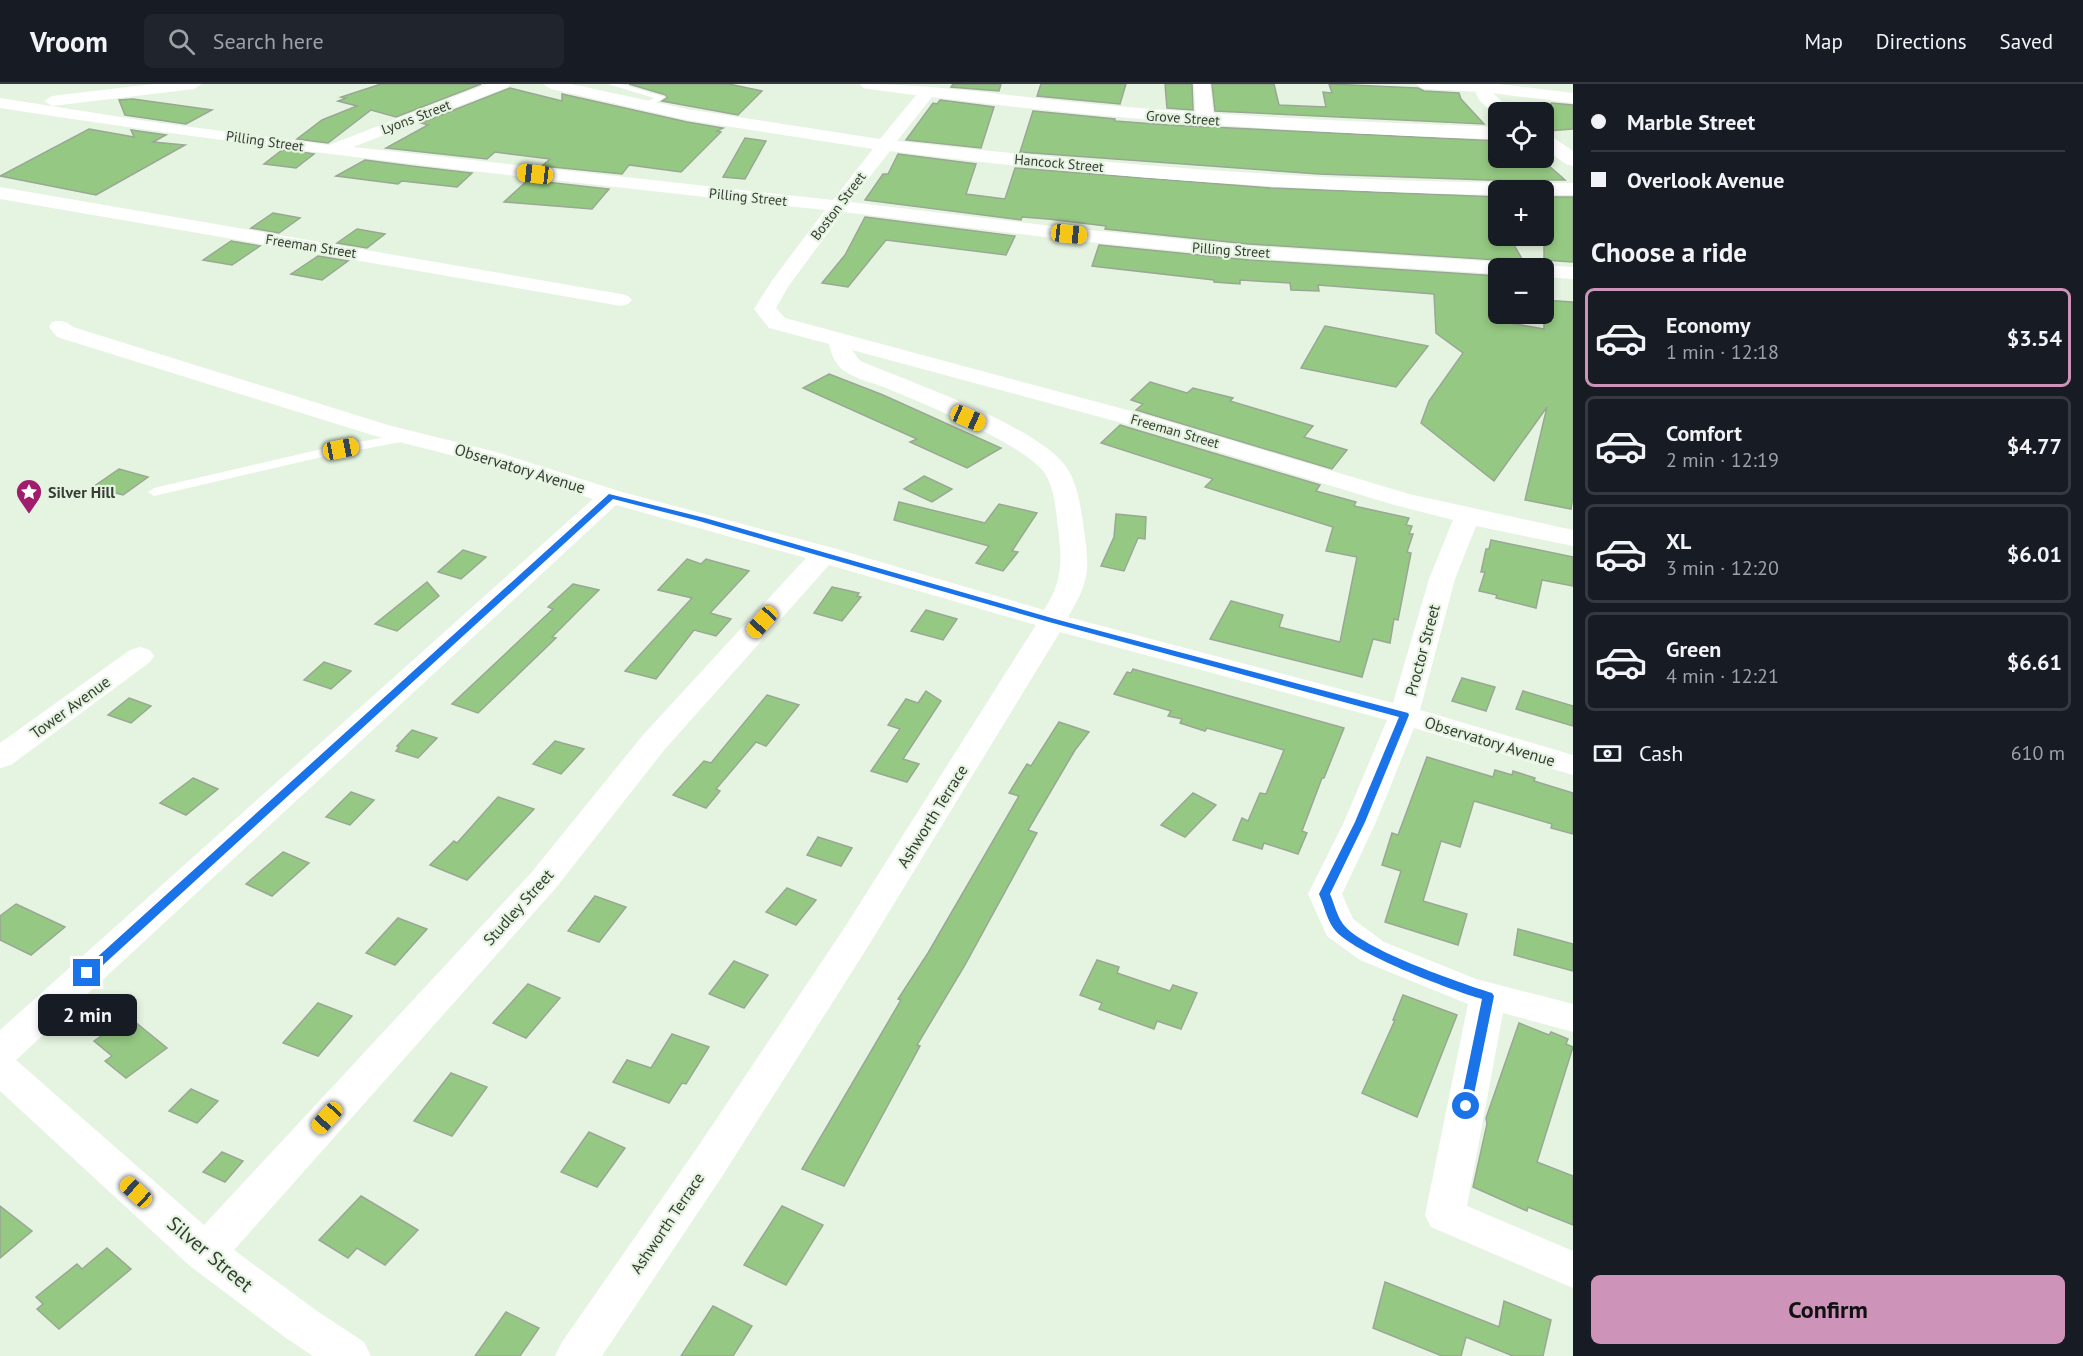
<!DOCTYPE html>
<meta charset="utf-8">
<style>
body{margin:0;font-family:"PT Sans",sans-serif;background:#20242c;color:#f1f3f6;height:100vh;display:flex;flex-direction:column;font-size:22px;white-space:nowrap}
*{box-sizing:border-box;margin:0}
p{font-size:20px;color:#9ea1a6}
.icon{flex:none;width:33px;height:33px;fill:none;stroke:currentColor;stroke-width:2;stroke-linecap:round;stroke-linejoin:round}
.map{position:relative;flex:1;overflow:hidden}
.sheet{display:flex;flex-direction:column;background:#171b24;width:510px}
.sheet>*{flex:none}
.top-card{display:grid;align-content:center;height:132px;padding:0 18px;background:#171b24}
.tools{position:absolute;left:1488px;top:18px;display:grid;gap:12px}
.tools a{display:grid;place-items:center;width:66px;height:66px;border-radius:9px;background:#171b24;box-shadow:0 3px 9px #0003;font-size:30px}
.end{position:absolute;width:27px;height:27px;margin:-14px;border:8px solid #1a73e8;background:#fff;box-shadow:0 0 0 3px #fff}
.from{border-radius:50%}
.bubble{position:absolute;height:42px;border-radius:9px;background:#171b24;box-shadow:0 3px 9px #0003;font-size:20px;font-weight:600;line-height:42px;text-align:center}
.car{position:absolute;width:18px;height:36px;margin:-18px -9px;border-radius:8px;box-shadow:0 0 4px 2px #0007;background:linear-gradient(#f5c518 24%,#345 0 40%,#f5c518 0 76%,#345 0 86%,#f5c518 0)}
.top-card b{display:flex;align-items:center;gap:21px;height:57px;font-size:22px}
.top-card b+b{border-top:2px solid #363941}
.top-card i{width:15px;height:15px;background:#f1f3f6}
ul{padding:0;list-style:none}
li{display:flex;align-items:center;gap:18px;height:99px;margin:0 12px 9px;padding:0 6px;border:3px solid #363941;border-radius:9px}
li div{flex:1}
li b{display:block;font-size:22px}
li em{font-style:normal;font-weight:600}
li.on{border-color:#cd93b8}
li>.icon{width:54px;height:54px;stroke-width:1.5}
h2{padding:0 18px;font-size:27px;line-height:72px}
.pay{display:flex;align-items:center;gap:15px;height:66px;padding:0 18px;font-size:22px}
.pay p{margin-inline-start:auto}
.primary-button{display:flex;gap:12px;margin-top:auto;padding:12px 18px}
.primary-button a{flex:1;height:69px;border-radius:9px;background:#cd93b8;color:#111;font-size:24px;font-weight:600;line-height:69px;text-align:center}
header{display:flex;align-items:center;gap:36px;box-sizing:border-box;height:84px;padding:0 30px;background:#171b24;border-bottom:2px solid #363941}
header strong{font-size:28px}
nav{display:flex;gap:33px;margin-inline-start:auto;font-size:21px}
.search{width:420px;height:54px;background:#20242c;display:flex;align-items:center;gap:15px;box-sizing:border-box;padding:0 21px;border-radius:9px;color:#9ea1a6;font-size:22px}
main{display:flex;flex:1;min-height:0}
.map>svg:first-child{display:block}
</style>
<header>
<strong>Vroom</strong>
<div class="search"><svg class="icon" aria-label="search" viewBox="0 0 24 24"><circle cx="10" cy="10" r="6"/><path d="M15 15l6 6"/></svg>Search here</div>
<nav><a>Map</a><a>Directions</a><a>Saved</a></nav>
</header>
<main>
<div class="map">
<svg width="1573" height="1272" viewBox="0 0 1573 1272">
<rect width="100%" height="100%" fill="#e5f4e0"/>
<g fill="#95c983" stroke="#99a794" stroke-width="1.5">
<path d="M 381,0 L 481,0 L 396,33 L 371,26 L 328,59 L 297,55 L 322,36 L 357,22 L 338,17 L 346,14 L 341,13 Z"/>
<path d="M 629,0 L 729,0 L 762,7 L 738,31 L 662,17 L 667,14 L 666,11 Z"/>
<path d="M 953,0 L 1001,0 L 999,7 L 951,3 Z"/>
<path d="M 1041,0 L 1126,0 L 1120,20 L 1037,12 Z"/>
<path d="M 1165,0 L 1192,0 L 1193,26 L 1167,24 Z"/>
<path d="M 1212,0 L 1274,0 L 1279,21 L 1326,23 L 1323,8 L 1332,9 L 1329,0 L 1418,4 L 1424,7 L 1459,9 L 1461,15 L 1484,40 L 1215,27 Z"/>
<path d="M 510,4 L 562,17 L 562,10 L 687,38 L 723,44 L 717,47 L 721,48 L 681,88 L 629,81 L 622,90 L 542,82 L 550,75 L 495,68 L 487,75 L 386,64 L 428,41 L 421,39 Z"/>
<path d="M 133,15 L 212,26 L 186,40 L 125,31 L 119,16 Z"/>
<path d="M 940,16 L 994,23 L 981,64 L 906,56 L 933,19 L 937,20 Z"/>
<path d="M 1551,19 L 1573,21 L 1573,45 L 1548,47 Z"/>
<path d="M 1033,27 L 1115,35 L 1115,37 L 1168,41 L 1498,57 L 1498,74 L 1540,74 L 1565,96 L 1488,96 L 1319,90 L 1020,68 Z"/>
<path d="M 89,45 L 134,53 L 131,46 L 166,51 L 153,58 L 185,61 L 96,111 L 0,92 Z"/>
<path d="M 745,54 L 766,57 L 745,95 L 723,93 Z"/>
<path d="M 282,66 L 308,69 L 314,70 L 296,84 L 264,80 Z"/>
<path d="M 898,70 L 976,80 L 966,110 L 1005,115 L 1015,84 L 1270,104 L 1498,113 L 1498,152 L 1509,152 L 1522,175 L 1498,174 L 1498,176 L 1249,160 L 1105,145 L 1106,142 L 1048,135 L 1022,133 L 1021,136 L 865,116 L 883,90 L 888,90 Z"/>
<path d="M 365,76 L 411,82 L 472,89 L 457,103 L 402,97 L 398,100 L 336,92 Z"/>
<path d="M 528,96 L 609,105 L 592,125 L 504,118 Z"/>
<path d="M 1544,113 L 1573,113 L 1573,178 L 1544,176 Z"/>
<path d="M 273,129 L 300,134 L 279,149 L 251,144 Z"/>
<path d="M 865,133 L 1015,152 L 1006,171 L 886,156 L 848,203 L 822,199 L 845,171 Z"/>
<path d="M 357,145 L 385,150 L 367,164 L 337,159 Z"/>
<path d="M 231,157 L 260,162 L 232,181 L 203,176 Z"/>
<path d="M 1099,161 L 1249,176 L 1498,192 L 1498,237 L 1544,245 L 1544,216 L 1573,218 L 1573,412 L 1571,425 L 1525,416 L 1547,323 L 1494,397 L 1421,339 L 1429,317 L 1463,269 L 1436,249 L 1434,210 L 1318,201 L 1319,207 L 1291,206 L 1290,199 L 1240,196 L 1240,200 L 1214,198 L 1214,196 L 1092,182 Z"/>
<path d="M 318,172 L 348,177 L 322,196 L 291,190 Z"/>
<path d="M 1325,242 L 1428,262 L 1396,303 L 1301,284 Z"/>
<path d="M 829,290 L 883,311 L 1001,364 L 967,384 L 910,358 L 917,355 L 803,304 Z"/>
<path d="M 1150,298 L 1187,309 L 1193,304 L 1233,314 L 1230,317 L 1313,342 L 1304,353 L 1347,366 L 1332,385 L 1136,326 L 1143,320 L 1131,316 Z"/>
<path d="M 1120,341 L 1320,401 L 1316,407 L 1356,418 L 1354,422 L 1409,434 L 1406,441 L 1412,442 L 1409,450 L 1413,450 L 1407,468 L 1411,469 L 1398,536 L 1394,535 L 1390,559 L 1373,555 L 1362,593 L 1210,555 L 1231,517 L 1283,531 L 1279,543 L 1340,558 L 1357,473 L 1326,467 L 1333,443 L 1205,403 L 1213,395 L 1101,359 Z"/>
<path d="M 119,385 L 148,393 L 123,411 L 93,403 Z"/>
<path d="M 924,392 L 952,405 L 932,418 L 904,405 Z"/>
<path d="M 899,418 L 985,439 L 999,420 L 1037,429 L 1012,467 L 1018,468 L 1003,487 L 976,479 L 989,462 L 894,436 Z"/>
<path d="M 1116,430 L 1146,433 L 1145,455 L 1138,454 L 1124,487 L 1101,482 L 1114,453 Z"/>
<path d="M 1491,456 L 1573,473 L 1573,502 L 1542,496 L 1536,524 L 1496,514 L 1497,511 L 1479,507 L 1485,488 L 1481,488 L 1486,465 L 1489,465 Z"/>
<path d="M 463,466 L 486,473 L 461,495 L 438,488 Z"/>
<path d="M 687,475 L 701,480 L 706,475 L 749,487 L 710,529 L 731,535 L 716,552 L 694,546 L 656,595 L 625,587 L 692,514 L 658,506 Z"/>
<path d="M 427,498 L 439,512 L 397,547 L 375,540 Z"/>
<path d="M 573,500 L 599,506 L 552,553 L 556,554 L 478,629 L 452,620 L 553,525 L 548,523 Z"/>
<path d="M 832,503 L 859,509 L 857,512 L 861,513 L 842,537 L 814,529 Z"/>
<path d="M 926,526 L 957,535 L 943,556 L 911,547 Z"/>
<path d="M 324,578 L 351,587 L 331,605 L 304,596 Z"/>
<path d="M 1133,585 L 1344,644 L 1324,694 L 1322,694 L 1302,747 L 1307,749 L 1298,770 L 1264,759 L 1262,765 L 1233,756 L 1242,734 L 1248,737 L 1260,709 L 1266,710 L 1284,666 L 1207,644 L 1205,647 L 1180,639 L 1182,635 L 1168,632 L 1171,627 L 1114,610 L 1127,588 L 1131,589 Z"/>
<path d="M 1462,594 L 1495,603 L 1486,627 L 1452,617 Z"/>
<path d="M 926,607 L 941,617 L 903,675 L 919,680 L 907,698 L 871,687 L 900,645 L 888,641 L 906,615 L 918,619 Z"/>
<path d="M 1523,607 L 1573,622 L 1573,642 L 1516,625 Z"/>
<path d="M 767,611 L 799,621 L 766,662 L 756,658 L 716,705 L 720,707 L 706,724 L 673,711 L 704,677 L 711,679 Z"/>
<path d="M 129,614 L 151,622 L 131,639 L 108,631 Z"/>
<path d="M 1059,638 L 1089,648 L 1075,666 L 1028,746 L 1037,749 L 965,881 L 917,961 L 920,962 L 844,1102 L 802,1085 L 901,916 L 898,915 L 928,869 L 1019,712 L 1009,709 L 1027,680 L 1031,682 Z"/>
<path d="M 412,646 L 437,654 L 418,674 L 396,667 L 399,663 L 397,662 Z"/>
<path d="M 555,657 L 584,665 L 561,690 L 533,680 Z"/>
<path d="M 1427,673 L 1493,693 L 1495,686 L 1512,691 L 1513,687 L 1535,694 L 1534,697 L 1573,709 L 1573,750 L 1551,744 L 1552,740 L 1474,717 L 1460,763 L 1441,757 L 1423,817 L 1467,830 L 1458,861 L 1385,838 L 1401,787 L 1382,781 L 1392,749 L 1398,751 Z"/>
<path d="M 193,694 L 218,705 L 186,731 L 160,719 Z"/>
<path d="M 351,708 L 374,716 L 350,741 L 326,733 Z"/>
<path d="M 1193,709 L 1216,721 L 1185,753 L 1161,741 Z"/>
<path d="M 498,713 L 534,725 L 467,796 L 430,781 L 454,757 L 457,759 Z"/>
<path d="M 818,753 L 852,764 L 841,782 L 807,771 Z"/>
<path d="M 283,768 L 309,779 L 272,812 L 246,800 Z"/>
<path d="M 787,804 L 816,816 L 796,841 L 766,828 Z"/>
<path d="M 595,812 L 626,823 L 599,858 L 568,847 Z"/>
<path d="M 16,820 L 65,843 L 31,871 L 0,856 L 0,832 Z"/>
<path d="M 398,834 L 427,845 L 395,881 L 366,869 Z"/>
<path d="M 1518,845 L 1573,860 L 1573,887 L 1514,871 Z"/>
<path d="M 1097,876 L 1119,883 L 1117,889 L 1170,907 L 1173,901 L 1197,909 L 1181,945 L 1157,937 L 1154,945 L 1099,925 L 1102,919 L 1080,911 Z"/>
<path d="M 734,877 L 768,891 L 744,924 L 709,910 Z"/>
<path d="M 528,900 L 560,914 L 526,954 L 493,939 Z"/>
<path d="M 1403,911 L 1457,931 L 1417,1033 L 1362,1009 L 1395,936 L 1393,936 Z"/>
<path d="M 318,919 L 352,932 L 318,972 L 283,959 Z"/>
<path d="M 129,933 L 167,964 L 126,994 L 105,977 L 112,972 L 94,957 Z"/>
<path d="M 1519,939 L 1549,951 L 1551,948 L 1568,955 L 1566,960 L 1573,963 L 1537,1078 L 1573,1092 L 1573,1141 L 1528,1123 L 1527,1127 L 1473,1103 L 1487,1040 L 1486,1034 Z"/>
<path d="M 672,950 L 709,963 L 686,1000 L 682,999 L 669,1019 L 613,998 L 627,976 L 651,984 Z"/>
<path d="M 451,989 L 487,1003 L 452,1052 L 414,1037 Z"/>
<path d="M 191,1005 L 218,1017 L 197,1039 L 169,1027 Z"/>
<path d="M 589,1048 L 625,1064 L 597,1103 L 561,1088 Z"/>
<path d="M 222,1068 L 243,1077 L 225,1098 L 203,1088 Z"/>
<path d="M 361,1112 L 418,1146 L 385,1181 L 357,1164 L 348,1174 L 319,1156 Z"/>
<path d="M 0,1122 L 32,1147 L 0,1174 Z"/>
<path d="M 782,1122 L 823,1141 L 786,1201 L 744,1181 Z"/>
<path d="M 107,1164 L 131,1185 L 59,1245 L 37,1225 L 43,1220 L 36,1213 L 77,1180 L 82,1185 Z"/>
<path d="M 1385,1198 L 1499,1243 L 1504,1217 L 1551,1236 L 1543,1272 L 1513,1272 L 1466,1253 L 1461,1272 L 1442,1272 L 1373,1244 Z"/>
<path d="M 713,1222 L 752,1242 L 733,1272 L 681,1272 Z"/>
<path d="M 506,1228 L 539,1244 L 520,1272 L 475,1272 Z"/>
</g>
<g fill="none" stroke-linecap="round" stroke-linejoin="round">
<g fill="#fff" fill-rule="evenodd">
<path d="M 608,0 L 621,0 L 665,13 L 646,25 L 643,24 L 643,20 L 654,14 Z"/>
<path d="M 408,349 L 414,353 L 412,356 L 326,372 L 154,412 L 148,408 L 154,404 L 326,364 Z"/>
</g>
<g fill="#fff" fill-rule="evenodd">
<path d="M 153,0 L 202,0 L 194,5 L 52,22 L 44,17 L 52,12 Z"/>
<path d="M 487,0 L 510,0 L 508,3 L 353,63 L 833,116 L 873,65 L 687,36 L 551,5 L 543,0 L 571,0 L 687,25 L 880,55 L 922,4 L 928,3 L 936,8 L 897,57 C 1122,82 1347,100 1573,99 L 1573,111 L 1544,111 L 1544,106 L 1498,106 L 1498,111 C 1296,107 1091,93 890,67 L 850,118 L 1069,144 L 1249,162 L 1499,178 L 1506,180 L 1509,184 L 1498,184 L 1498,190 L 1249,174 L 1069,156 L 843,128 L 788,203 L 776,224 L 785,234 L 1153,333 L 1409,410 L 1573,446 L 1573,462 L 1476,442 L 1455,495 L 1420,626 L 1573,671 L 1573,691 L 1414,644 L 1376,738 L 1342,810 L 1353,835 L 1384,858 L 1476,895 L 1573,920 L 1573,948 L 1503,929 L 1467,1122 L 1573,1167 L 1573,1204 L 1431,1143 L 1425,1131 L 1468,920 L 1360,876 L 1327,852 L 1308,810 L 1344,738 L 1387,636 L 1060,548 L 867,864 L 723,1091 L 602,1272 L 555,1272 L 562,1258 L 695,1067 L 843,846 L 1036,541 L 829,481 L 665,665 L 555,805 L 234,1166 L 317,1227 L 364,1258 L 371,1272 L 313,1272 L 286,1254 L 190,1182 L 0,1007 L 0,946 L 593,415 L 478,378 L 372,351 L 57,253 L 49,243 L 52,238 C 61,236 66,237 73,243 L 388,341 L 496,368 L 622,408 L 833,464 L 1044,526 C 1063,497 1062,477 1058,443 C 1056,427 1054,400 1043,387 C 1018,357 924,320 886,304 C 873,299 856,295 844,287 C 835,280 831,270 829,260 L 769,244 L 754,225 L 771,198 L 825,126 C 549,96 274,67 0,24 L 0,14 L 146,37 L 329,61 ZM 852,266 L 1137,343 L 1391,420 L 1453,436 L 1429,495 L 1393,619 L 1068,533 C 1089,498 1090,486 1084,446 C 1081,425 1078,397 1064,380 C 1031,340 911,298 860,277 ZM 616,421 L 806,474 L 643,651 L 531,789 L 204,1141 L 16,976 Z"/>
<path d="M 1194,0 L 1210,0 L 1214,36 L 1211,40 L 1199,40 L 1196,36 Z"/>
<path d="M 1416,0 L 1498,0 L 1573,9 L 1573,19 L 1482,8 L 1424,5 Z"/>
<path d="M 0,103 L 621,210 L 628,212 L 632,216 L 628,220 L 621,222 L 0,115 Z"/>
<path d="M 1544,181 L 1573,183 L 1573,195 L 1544,193 L 1544,184 L 1536,184 Z"/>
<path d="M 140,563 L 150,566 L 154,572 L 150,578 L 11,681 L 0,684 L 0,659 L 130,566 Z"/>
</g>
<g fill="#fff" fill-rule="evenodd">
<path d="M 860,0 C 941,0 1023,14 1104,21 C 1235,33 1366,38 1498,43 L 1498,55 C 1437,54 1374,50 1312,47 C 1164,39 1016,25 869,5 L 863,4 Z"/>
<path d="M 1471,0 L 1489,0 L 1494,10 L 1512,28 L 1498,28 L 1498,32 L 1496,32 L 1480,17 Z"/>
<path d="M 1544,50 L 1551,52 L 1573,67 L 1573,82 L 1566,80 L 1544,65 Z"/>
</g>
</g>
<path fill="#1a73e8" d="M 609,410 L 705,434 L 1055,535 L 1408,629 L 1409,631 L 1365,738 L 1330,810 C 1334,819 1337,832 1343,840 C 1361,865 1460,899 1492,909 L 1494,912 L 1471,1025 L 1462,1025 L 1460,1022 L 1482,915 C 1451,906 1352,869 1334,845 C 1327,836 1324,821 1319,810 L 1355,738 L 1399,633 L 1049,538 L 699,437 L 613,415 L 91,892 L 83,892 L 83,886 Z"/>
<defs>
<g id="sight-pin" transform="scale(1.35)"><path d="M0 17L-7.5 6A9.5 9.5 0 1 1 7.5 6Z" fill="#a01d6d" stroke="#e5f4e0"/><path d="M0-6L1.8-2.2L6-1.7L2.9 1.2L3.7 5.4L0 3.3L-3.7 5.4L-2.9 1.2L-6-1.7L-1.8-2.2Z" fill="#fff"/></g>
</defs>
<g fill-rule="evenodd">
<use href="#sight-pin" x="29" y="408"/>
</g>
<g text-anchor="middle" stroke-width="4.5" stroke-linejoin="round" paint-order="stroke">
<g font-size="14" fill="#373d35" stroke="#e5f4e0">
<text transform="translate(416 33) rotate(-21)" y="5">Lyons Street</text>
<text transform="translate(1183 34) rotate(4)" y="5">Grove Street</text>
<text transform="translate(265 57) rotate(8)" y="5">Pilling Street</text>
<text transform="translate(1059 79) rotate(5)" y="5">Hancock Street</text>
<text transform="translate(748 113) rotate(6)" y="5">Pilling Street</text>
<text transform="translate(838 122) rotate(-53)" y="5">Boston Street</text>
<text transform="translate(311 162) rotate(9)" y="5">Freeman Street</text>
<text transform="translate(1231 166) rotate(4)" y="5">Pilling Street</text>
<text transform="translate(1175 347) rotate(16)" y="5">Freeman Street</text>
</g>
<g font-size="16" fill="#373d35" stroke="#e5f4e0">
<text transform="translate(520 384) rotate(17)" y="6">Observatory Avenue</text>
<text transform="translate(1422 566) rotate(-75)" y="6">Proctor Street</text>
<text transform="translate(70 623) rotate(-36)" y="6">Tower Avenue</text>
<text transform="translate(1490 657) rotate(17)" y="6">Observatory Avenue</text>
<text transform="translate(932 732) rotate(-58)" y="6">Ashworth Terrace</text>
<text transform="translate(518 823) rotate(-48)" y="6">Studley Street</text>
<text transform="translate(667 1139) rotate(-56)" y="6">Ashworth Terrace</text>
</g>
<g font-size="16" font-weight="bold" fill="#373d35" stroke="#e5f4e0" text-anchor="start">
<text x="48" y="414">Silver Hill</text>
</g>
<g font-size="20" fill="#373d35" stroke="#e5f4e0">
<text transform="translate(210 1170) rotate(40)" y="7">Silver Street</text>
</g>
</g>
</svg>
<div class="tools">
<a><svg class="icon" aria-label="locate" viewBox="0 0 24 24"><circle cx="12" cy="12" r="6"/><path d="M12 2v4M12 18v4M2 12h4M18 12h4"/></svg></a>
<a>+</a>
<a>−</a>
</div>
<i class="end from" style="left:1466px;top:1022px"></i>
<i class="end" style="left:87px;top:889px"></i>
<div class="bubble" style="left:38px;top:910px;width:99px">2 min</div>
<i class="car" style="left:535px;top:90px;rotate:277deg"></i>
<i class="car" style="left:1069px;top:150px;rotate:96deg"></i>
<i class="car" style="left:968px;top:334px;rotate:114deg"></i>
<i class="car" style="left:341px;top:365px;rotate:79deg"></i>
<i class="car" style="left:762px;top:538px;rotate:222deg"></i>
<i class="car" style="left:327px;top:1034px;rotate:222deg"></i>
<i class="car" style="left:136px;top:1108px;rotate:312deg"></i>
</div>
<section class="sheet">
<div class="top-card">
<b><i class="from"></i>Marble Street</b>
<b><i></i>Overlook Avenue</b>
</div>
<h2>Choose a ride</h2>
<ul>
<li class="on"><svg class="icon" aria-label="car" viewBox="0 0 24 24"><path d="M5 17H2v-5l4-1 3-4h7l3 4 3 1v5h-3M9 17h6M6 11h13"/><circle cx="7" cy="17" r="2"/><circle cx="17" cy="17" r="2"/></svg><div><b>Economy</b><p>1 min · 12:18</p></div><em>$3.54</em></li>
<li><svg class="icon" aria-label="car" viewBox="0 0 24 24"><path d="M5 17H2v-5l4-1 3-4h7l3 4 3 1v5h-3M9 17h6M6 11h13"/><circle cx="7" cy="17" r="2"/><circle cx="17" cy="17" r="2"/></svg><div><b>Comfort</b><p>2 min · 12:19</p></div><em>$4.77</em></li>
<li><svg class="icon" aria-label="car" viewBox="0 0 24 24"><path d="M5 17H2v-5l4-1 3-4h7l3 4 3 1v5h-3M9 17h6M6 11h13"/><circle cx="7" cy="17" r="2"/><circle cx="17" cy="17" r="2"/></svg><div><b>XL</b><p>3 min · 12:20</p></div><em>$6.01</em></li>
<li><svg class="icon" aria-label="car" viewBox="0 0 24 24"><path d="M5 17H2v-5l4-1 3-4h7l3 4 3 1v5h-3M9 17h6M6 11h13"/><circle cx="7" cy="17" r="2"/><circle cx="17" cy="17" r="2"/></svg><div><b>Green</b><p>4 min · 12:21</p></div><em>$6.61</em></li>
</ul>
<div class="pay"><svg class="icon" aria-label="cash" viewBox="0 0 24 24"><path d="M3 7h18v10H3z"/><circle cx="12" cy="12" r="2"/></svg>Cash<p>610 m</p></div>
<div class="primary-button"><a>Confirm</a></div>
</section>
</main>
